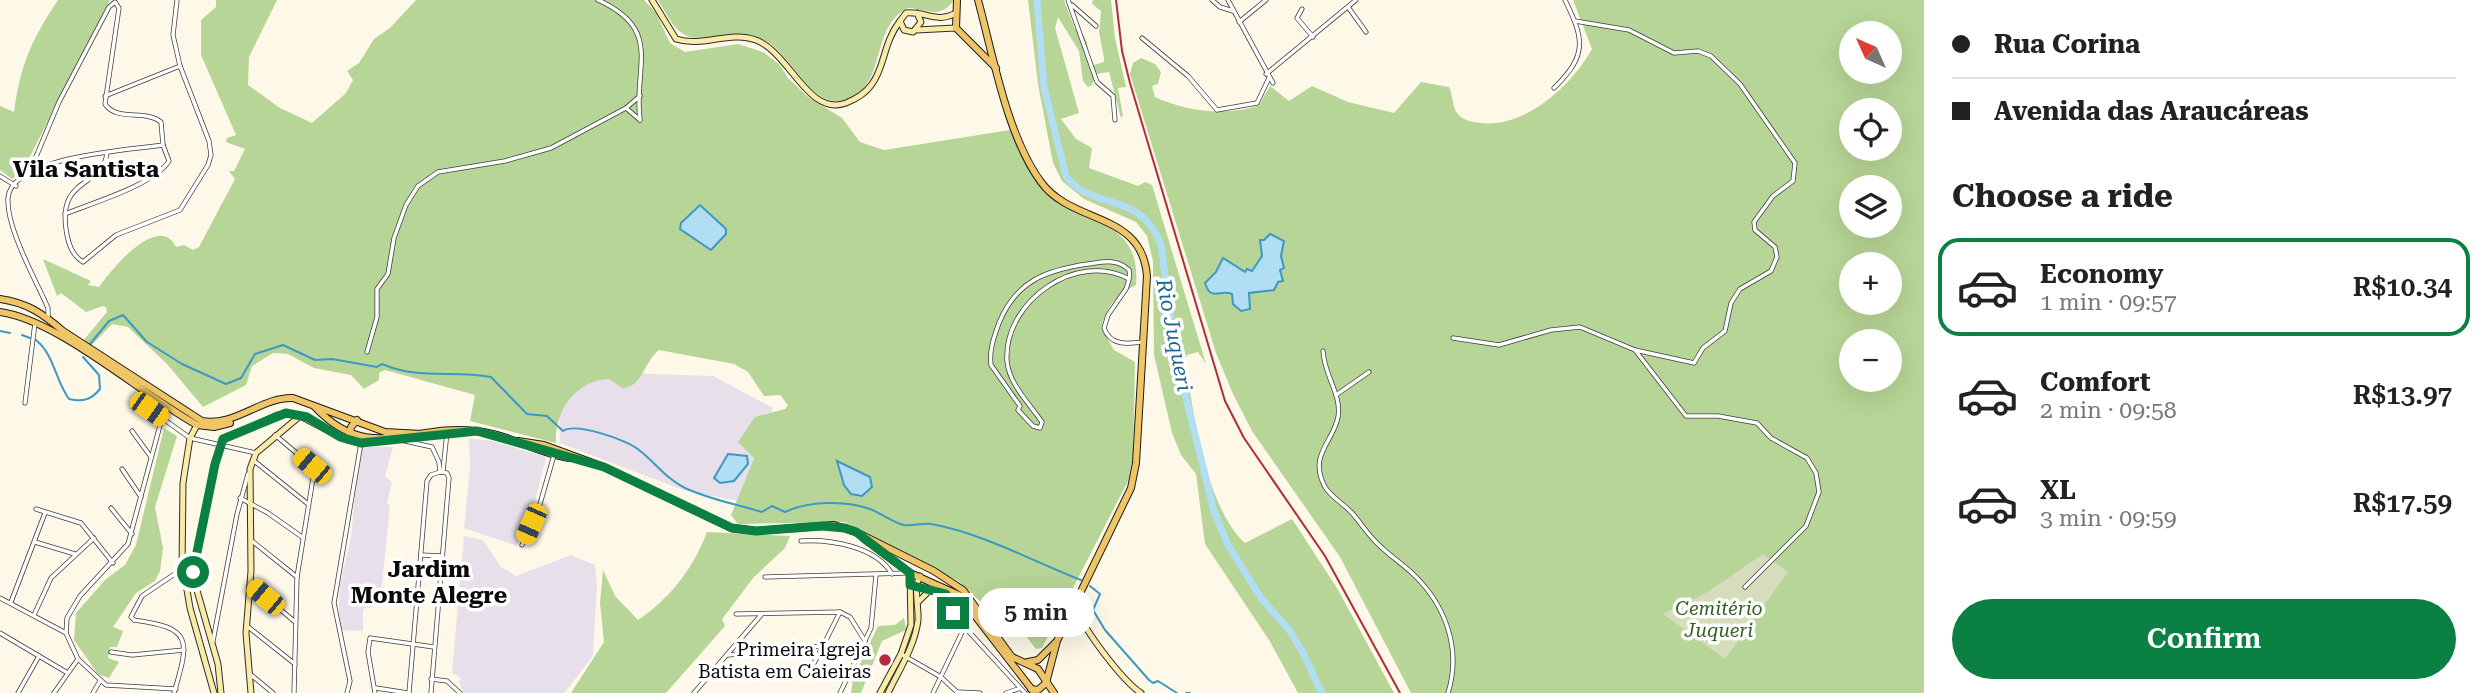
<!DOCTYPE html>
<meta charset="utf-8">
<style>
body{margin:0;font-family:"Roboto Serif",serif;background:#f6f6f6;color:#222;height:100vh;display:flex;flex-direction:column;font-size:26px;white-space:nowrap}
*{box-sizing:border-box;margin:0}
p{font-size:23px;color:#767676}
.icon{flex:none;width:38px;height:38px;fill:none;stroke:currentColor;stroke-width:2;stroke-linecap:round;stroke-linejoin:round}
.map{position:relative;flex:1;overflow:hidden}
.side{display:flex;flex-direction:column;background:#fff;width:560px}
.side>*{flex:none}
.guide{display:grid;align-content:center;height:154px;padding:0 28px;background:#fff}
.needle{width:46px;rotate:315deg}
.tools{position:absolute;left:1839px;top:21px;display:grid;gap:14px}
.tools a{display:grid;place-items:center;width:63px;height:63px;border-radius:50%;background:#fff;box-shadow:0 7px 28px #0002;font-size:35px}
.end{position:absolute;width:32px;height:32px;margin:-16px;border:9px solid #0b8043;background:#fff;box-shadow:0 0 0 4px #fff}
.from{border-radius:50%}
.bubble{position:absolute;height:49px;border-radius:24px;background:#fff;box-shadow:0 7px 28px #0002;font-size:23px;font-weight:600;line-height:49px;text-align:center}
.car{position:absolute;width:21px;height:42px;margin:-21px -10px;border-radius:9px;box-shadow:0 0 5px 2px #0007;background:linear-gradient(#f5c518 24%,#345 0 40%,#f5c518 0 76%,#345 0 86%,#f5c518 0)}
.guide b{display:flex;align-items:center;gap:24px;height:66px;font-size:26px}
.guide b+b{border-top:2px solid #e0e0e0}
.guide i{width:18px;height:18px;background:#222}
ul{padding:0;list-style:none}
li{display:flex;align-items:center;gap:21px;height:98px;margin:0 14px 10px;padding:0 14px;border:4px solid transparent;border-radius:21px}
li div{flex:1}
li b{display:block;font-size:26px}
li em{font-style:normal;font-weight:600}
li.selected{border-color:#0b8043}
li>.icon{width:63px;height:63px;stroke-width:1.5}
h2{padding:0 28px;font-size:32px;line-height:84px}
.button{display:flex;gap:14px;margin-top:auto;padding:14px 28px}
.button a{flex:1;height:80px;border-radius:42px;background:#0b8043;color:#fff;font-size:28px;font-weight:600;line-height:80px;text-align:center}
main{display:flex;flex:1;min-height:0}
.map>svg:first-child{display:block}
</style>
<main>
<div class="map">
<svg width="1924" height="693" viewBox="0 0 1924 693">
<rect width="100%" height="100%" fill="#fef8e9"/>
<g fill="#e7dfe9">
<path d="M 588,372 L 713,376 L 773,408 L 737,501 L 683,490 L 560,443 L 559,417 L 562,404 Z"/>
<path d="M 469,438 L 492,441 L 546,457 L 532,513 L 517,546 L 464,528 L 470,467 Z"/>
<path d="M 360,447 L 393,447 L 385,476 L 392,482 L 387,503 L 390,506 L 381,594 L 374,607 L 363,609 L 363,631 L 341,630 L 339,610 L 340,585 L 351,537 Z"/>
<path d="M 464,536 L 483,540 L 501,567 L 516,576 L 571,555 L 595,565 L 597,585 L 593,656 L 564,693 L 463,693 L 459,682 L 461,678 L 452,673 Z"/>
</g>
<g fill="#b7d596" fill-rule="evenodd">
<path d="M 58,0 L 110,0 L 21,174 L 12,179 L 0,170 L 0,106 L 14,112 C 21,63 31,41 58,0 Z"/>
<path d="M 216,0 L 277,0 L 249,57 L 248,85 L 280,108 L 312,123 L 346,93 L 353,80 L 347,71 L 359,63 L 374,39 L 390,28 L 416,0 L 644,0 L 656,13 L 670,43 L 685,52 L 738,44 L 763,52 L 779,64 L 788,78 L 808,97 L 842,118 L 860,142 L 884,150 L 1010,130 C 1021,152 1030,178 1049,195 C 1088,228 1141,219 1136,285 C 1116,296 1107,305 1101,328 L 1114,350 L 1135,362 L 1133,457 L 1128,481 L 1042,648 L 1036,649 L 997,600 L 983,604 L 958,581 L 845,522 L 738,524 L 731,515 L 754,458 L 738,442 L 755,417 L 785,409 L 788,405 L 780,395 L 764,396 L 748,372 L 734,364 L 659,350 C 643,363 643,387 622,388 L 609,379 C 576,380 554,411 556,443 L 470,421 L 475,395 L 385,370 L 379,373 L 379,380 L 364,389 L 351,375 L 314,368 L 288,354 L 273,353 L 252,366 L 246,385 L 203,407 L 168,365 L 128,327 L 112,324 L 91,346 L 83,341 L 107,312 L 106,307 L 103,306 L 86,312 L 61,293 L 57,296 L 43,259 L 91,281 L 88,285 L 99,287 C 110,271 159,211 176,247 L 184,245 L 193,250 L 199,247 L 235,179 L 229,171 L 234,171 L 245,149 L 226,142 L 227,138 L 236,135 L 201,55 L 201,20 L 216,7 Z"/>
<path d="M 658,0 L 954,0 C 940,20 928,9 908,8 C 870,26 887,84 849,99 C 814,113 794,60 771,44 C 737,21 704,47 683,34 C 672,27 665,11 658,0 Z"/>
<path d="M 1028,0 L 1064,0 L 1075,29 C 1093,38 1084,51 1094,65 L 1104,62 L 1104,58 L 1099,32 L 1101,11 L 1092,4 L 1093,0 L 1111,0 L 1115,38 L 1126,87 L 1118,88 L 1123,116 L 1121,118 L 1109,72 L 1097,74 L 1092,85 L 1088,87 L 1083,81 L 1079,51 L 1058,17 L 1055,28 L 1079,113 L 1061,119 L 1076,139 L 1092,148 L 1089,168 L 1138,186 L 1145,182 L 1152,185 L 1206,364 L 1198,352 L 1187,355 L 1185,360 C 1193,411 1206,508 1245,543 L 1292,519 L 1337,588 L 1394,693 L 1298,693 L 1269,640 L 1205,544 L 1196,474 L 1181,455 L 1172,433 L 1154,355 L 1153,261 L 1147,236 L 1136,222 L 1084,199 L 1062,181 L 1053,163 L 1038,84 Z"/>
<path d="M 1573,0 L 1924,0 L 1924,693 L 1411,693 L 1340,557 L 1252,431 L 1233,394 L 1216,353 L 1130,74 L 1133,63 L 1141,58 L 1155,64 L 1161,72 L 1158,84 L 1152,86 L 1155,97 C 1185,111 1227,117 1259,105 L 1270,86 L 1289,101 L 1312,86 L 1348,102 L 1394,113 L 1421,82 L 1449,87 C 1453,95 1452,106 1457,113 C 1463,121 1473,122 1481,123 C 1526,128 1571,86 1592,49 ZM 1852,33 L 1890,33 L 1890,72 L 1852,72 ZM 1852,110 L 1890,110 L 1890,149 L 1852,149 ZM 1852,187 L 1890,187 L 1890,226 L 1852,226 ZM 1852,264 L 1890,264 L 1890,303 L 1852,303 ZM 1852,341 L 1890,341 L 1890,380 L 1852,380 Z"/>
<path d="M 164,428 L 177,436 L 155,507 L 163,548 L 160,571 L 155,581 L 136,593 L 113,627 L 123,631 L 117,647 L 110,647 L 108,658 L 119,662 L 109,678 L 98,674 L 74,640 L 76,613 L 106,579 L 125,565 L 136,545 Z"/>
<path d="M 707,532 L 790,536 L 785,548 L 754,577 L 722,619 L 725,626 L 666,693 L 571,693 L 604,642 L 600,603 L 603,570 L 615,596 L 638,620 C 670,599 694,567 707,532 Z"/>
<path d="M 904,618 L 906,630 L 882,641 L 861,693 L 851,693 L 853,679 L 878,626 L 895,625 Z"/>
</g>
<path fill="#d5ddbd" d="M 1763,554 L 1788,572 L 1725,659 L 1663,614 L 1706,593 Z"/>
<g fill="#b1def2" stroke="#3d98c4" stroke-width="2">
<path d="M 700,205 L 726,229 L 726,234 L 711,250 L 680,229 L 681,223 Z"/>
<path d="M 1270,234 L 1284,241 L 1281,256 L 1284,268 L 1280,270 L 1283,281 L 1278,282 L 1274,290 L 1249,293 L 1250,309 L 1241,311 L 1233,304 L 1232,294 C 1219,289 1211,302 1205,283 L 1216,272 L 1223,258 L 1245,272 L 1247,269 L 1252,271 L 1262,256 L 1260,240 L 1264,240 Z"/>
<path d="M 728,454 L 747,456 L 748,464 L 734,481 L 720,483 L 714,478 Z"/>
<path d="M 837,461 L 870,477 L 872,487 L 862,496 L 851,494 L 844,485 Z"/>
</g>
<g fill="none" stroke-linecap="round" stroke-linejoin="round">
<g stroke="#3d98c4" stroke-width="2">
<path d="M 0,331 L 10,333"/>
<path d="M 22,335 L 30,338"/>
<path d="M 36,340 C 55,356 55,380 69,399 C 83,402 91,400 100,389 L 99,375 L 83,357"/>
<path d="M 90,344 L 109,321 L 123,315 L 147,342 L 182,364 L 226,384 L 241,378 L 255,354 L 283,345 L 315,360 L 332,359 L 377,367 L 382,364 C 418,380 452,370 491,377 L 527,414 L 547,416 L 563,431 C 575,422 628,440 639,450 C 656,463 665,478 685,488 C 711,500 736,504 762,512 L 772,506 L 785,512 C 808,501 846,500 870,509 C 881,513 893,523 904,525 C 913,526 922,523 931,524 C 979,532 1035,562 1081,580"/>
<path d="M 1090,586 L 1100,594 L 1093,610 L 1105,630 L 1149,680 L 1153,683 L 1158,681 L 1177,693"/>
<path d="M 1186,693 L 1190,693"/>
</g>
<path stroke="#b1def2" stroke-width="7" d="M 1037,0 L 1044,87 L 1066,176 C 1092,212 1140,189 1161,245 L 1176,358 L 1214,511 L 1228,545 L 1261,598 L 1289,630 L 1302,651 L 1322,693"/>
<g stroke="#3d3d3d" stroke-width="5">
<g id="street">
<path d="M 598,0 C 664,30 633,66 640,120"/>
<path d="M 1068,0 L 1097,82 L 1113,96 L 1115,120"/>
<path d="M 1212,0 L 1220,7 L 1233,11"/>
<path d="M 1228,0 L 1273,83"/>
<path d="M 1072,5 L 1096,26"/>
<path d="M 1348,7 L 1366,32"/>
<path d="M 1302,9 L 1297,18 L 1313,37"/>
<path d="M 1575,21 L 1629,30 L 1674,53 L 1698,51 L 1711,56 L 1740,84 L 1795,163 L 1793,181 L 1773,196 L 1754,222 L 1755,230 L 1775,247 L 1777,257 L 1771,271 L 1740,289 L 1731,303 L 1725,331 L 1703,348 L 1694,363 L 1635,350"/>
<path d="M 1239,22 L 1266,0"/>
<path d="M 1142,38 L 1188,76 L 1217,110 L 1257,103 L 1269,78"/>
<path d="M 1266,74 L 1356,0"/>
<path d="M 1554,88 C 1588,55 1584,39 1565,0"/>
<path d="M 105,96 L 180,66"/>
<path d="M 626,108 L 640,120"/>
<path d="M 107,153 C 103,189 55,175 67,235 C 69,246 73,256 83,262 L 116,235 L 180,210 L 208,165 L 211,155 L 209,141 L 180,66 L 173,35 L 177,0"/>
<path d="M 30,171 L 59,102 L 109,7 L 115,2 L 119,8 L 105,104 C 117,122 145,109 161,122 L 163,145 L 169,161 C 154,185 92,203 65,214"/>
<path d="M 0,176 L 16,186"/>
<path d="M 1129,279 C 1077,250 1003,302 1007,361 C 1009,384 1029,403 1042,422 L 1040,428 L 1033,426 L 1018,410 L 1020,406 L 991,365 C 989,350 994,337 999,323 C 1016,281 1046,270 1088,264 C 1103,262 1117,258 1129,270 C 1131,276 1128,283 1126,289 L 1108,315 L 1104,328 C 1110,346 1127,344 1144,342"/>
<path d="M 48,317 L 48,308 C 36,280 6,228 8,198 C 11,156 131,150 163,145"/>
<path d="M 1453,338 L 1499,345 L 1551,330 L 1580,327 L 1635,350 L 1686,416 L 1718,416 L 1757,423 L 1771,438 L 1807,458 L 1816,473 L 1819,492 L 1806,526 L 1745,587"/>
<path d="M 1323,351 C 1324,375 1342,395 1338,417 C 1333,443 1308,455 1325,487 C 1331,497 1344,504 1352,513 C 1360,522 1367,533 1375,541 C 1386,553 1400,562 1412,573 C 1445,604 1462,648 1448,693"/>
<path d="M 367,352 L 377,317 L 377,289 L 388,274 L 394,238 L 406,205 L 418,186 L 438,172 L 505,161 L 551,148 L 626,108 L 640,96"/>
<path d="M 1336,395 L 1369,372"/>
<path d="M 137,400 L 190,438 L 256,453"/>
<path d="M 25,403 L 35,323"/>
<path d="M 162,418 L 128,544 L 80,596 L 67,618 L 66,633 L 78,659 L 106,685 L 176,689"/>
<path d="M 132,431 L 151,457"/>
<path d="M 275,435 L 312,466 L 314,472 L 297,577 L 294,693"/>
<path d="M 396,439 L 432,447 L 439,462 L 440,472"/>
<path d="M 253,460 L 308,504"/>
<path d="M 122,469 L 141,497"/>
<path d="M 443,471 L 447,432"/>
<path d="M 240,498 L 268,513 L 302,537"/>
<path d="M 111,508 L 132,534"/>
<path d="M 36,509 L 81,523 L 113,563"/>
<path d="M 252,541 L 297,577"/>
<path d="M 801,541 C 829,539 876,546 892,574"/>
<path d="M 35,542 L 75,554"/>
<path d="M 522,545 L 540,504 L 554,455"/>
<path d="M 421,555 L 442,556"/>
<path d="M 195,565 L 215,464 L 224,439 L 277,414 L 300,416"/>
<path d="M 765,577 L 908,573"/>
<path d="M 251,585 L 294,621"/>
<path d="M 917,587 L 946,594 L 950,611 L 1025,693"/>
<path d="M 0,598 L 66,633"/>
<path d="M 11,602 L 45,513"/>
<path d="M 736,614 L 840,612 L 850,617 L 865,641"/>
<path d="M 34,615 L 51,578 L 94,538"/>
<path d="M 247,626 L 295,664"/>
<path d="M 0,633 L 66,672"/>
<path d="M 213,641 L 237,514 L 248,474"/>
<path d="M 111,652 L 132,655 L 184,650"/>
<path d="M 901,654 L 941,677 L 958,693"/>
<path d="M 728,655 L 823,646 L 840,612"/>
<path d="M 805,672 L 813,665 L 823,646"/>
<path d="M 250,674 L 273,693"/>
<path d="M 431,679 L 447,681 L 460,693"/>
<path d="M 376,688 L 408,693"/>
<path d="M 957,692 L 980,693"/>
<path d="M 18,693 L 39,656"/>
<path d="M 54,693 L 78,659"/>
<path d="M 93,693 L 100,681"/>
<path d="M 174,693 C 190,639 192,628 134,620 L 131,617 L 142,596 L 182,569"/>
<path d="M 347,693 L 350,681 L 334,603 L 361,443"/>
<path d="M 375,693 L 368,652 L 370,638 L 434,647"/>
<path d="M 409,693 L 427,481 L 431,475 L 440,472"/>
<path d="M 431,693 L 449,478 L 447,473 L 440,472"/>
<path d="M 694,693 L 761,615"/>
<path d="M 840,693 L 871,628 L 876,575"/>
<path d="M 933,693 L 965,626"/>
<path d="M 1006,693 L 1018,689"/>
</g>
</g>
<g stroke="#2c2c2c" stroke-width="7">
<g id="secondary">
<path d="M 652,0 L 676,39 C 703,48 729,30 756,40 C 790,53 808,117 846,103 C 856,99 866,93 872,84 C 885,67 883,43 900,21"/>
<path d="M 917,13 L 921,22 L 913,32 L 904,30 L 900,21 L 906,13 C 924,11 937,23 954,14"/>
<path d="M 916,30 L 956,28"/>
<path d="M 184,564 L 193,565 L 192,573 L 185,573 L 182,569 L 183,483 L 190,438 L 197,425"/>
<path d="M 184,572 L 190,608 L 214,693"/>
<path d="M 192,573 L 218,664 L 221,693"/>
<path d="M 919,601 L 931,589"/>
<path d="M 1076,604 C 1078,624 1123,681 1141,693"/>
<path d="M 251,693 L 246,633 L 251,571 L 250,469 L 256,453 L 300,416 L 340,437 L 361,443 L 396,439"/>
<path d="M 880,693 L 901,654 L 911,625 L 910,573"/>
<path d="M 888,693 C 899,670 915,646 918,620 C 919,607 913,588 920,576"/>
</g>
</g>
<g stroke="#1b1b1b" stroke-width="8">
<g id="primary">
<path d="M 957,0 L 956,28 L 996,68"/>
<path d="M 978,0 C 993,55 1007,136 1041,182 C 1072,225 1142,211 1147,276 L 1136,463 L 1131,488 L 1057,641 L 1046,683 L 1038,690 L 1031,689"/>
<path d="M 0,299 C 28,303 43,314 63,331 L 202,421 C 235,427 261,397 293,398 L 385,432 L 422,434"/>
<path d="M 0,312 C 59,320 142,395 197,425 L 214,427 L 230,423"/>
<path d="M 315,407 C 369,465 413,423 476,431 C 509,434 537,453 569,458"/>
<path d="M 349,440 L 351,427 L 357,420"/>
<path d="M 518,441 L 544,445 L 604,467 L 731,528 L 756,531 L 834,525 L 856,532 L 934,571 L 963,590 L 1012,657 L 1038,669 L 1054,693"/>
<path d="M 863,538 L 910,573 L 959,595 L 1033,691"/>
<path d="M 1028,662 L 1038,660 L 1055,643"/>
</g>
</g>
<use href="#street" stroke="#fff" stroke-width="3.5"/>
<use href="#secondary" stroke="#faeba8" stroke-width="5"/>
<use href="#primary" stroke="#f0c567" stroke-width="6"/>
<path stroke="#b12c3c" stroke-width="2" d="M 1116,0 L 1122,51 L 1130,83 L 1225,401 L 1244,438 L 1325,556 L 1400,693"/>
</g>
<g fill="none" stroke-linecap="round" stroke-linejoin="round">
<path stroke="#0b8043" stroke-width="9" d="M 193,572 L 215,464 L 223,439 L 286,413 L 307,417 L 340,437 L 361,443 L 477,431 L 604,467 L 732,528 L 756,531 L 822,526 L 845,528 L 856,532 L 910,573 L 910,585 L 946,594 L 953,613"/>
</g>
<circle fill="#b12c3c" stroke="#fff" stroke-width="2.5" cx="885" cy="660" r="7"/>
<g text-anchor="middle" stroke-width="7" stroke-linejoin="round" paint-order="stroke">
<g font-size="19" font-style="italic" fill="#315d20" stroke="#fff">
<text x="1719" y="615">Cemitério<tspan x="1719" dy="22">Juqueri</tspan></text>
</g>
<g font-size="19" fill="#0a0a0a" stroke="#fff" text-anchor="end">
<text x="871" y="656">Primeira Igreja<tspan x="871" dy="22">Batista em Caieiras</tspan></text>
</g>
<g font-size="21" font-style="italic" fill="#1d6893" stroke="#fff">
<text transform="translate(1174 335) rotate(79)" y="7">Rio Juqueri</text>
</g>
<g font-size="23" font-weight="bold" fill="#0a0a0a" stroke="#fff">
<text x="86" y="177">Vila Santista</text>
<text x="429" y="577">Jardim<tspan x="429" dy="26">Monte Alegre</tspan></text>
</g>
</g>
</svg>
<div class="tools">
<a><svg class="needle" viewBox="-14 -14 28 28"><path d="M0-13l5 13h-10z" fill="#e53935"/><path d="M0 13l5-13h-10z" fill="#767676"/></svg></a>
<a><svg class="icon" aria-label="locate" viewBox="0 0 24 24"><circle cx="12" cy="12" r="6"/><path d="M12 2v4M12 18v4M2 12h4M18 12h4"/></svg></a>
<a><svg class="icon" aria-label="layers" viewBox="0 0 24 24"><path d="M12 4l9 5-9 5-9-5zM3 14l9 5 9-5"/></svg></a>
<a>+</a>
<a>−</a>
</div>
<i class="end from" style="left:193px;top:572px"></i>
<i class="end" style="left:953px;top:613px"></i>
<div class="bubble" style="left:978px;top:588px;width:116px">5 min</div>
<i class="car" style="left:149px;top:409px;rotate:125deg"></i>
<i class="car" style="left:312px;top:466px;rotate:310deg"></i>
<i class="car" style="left:531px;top:524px;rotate:204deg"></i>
<i class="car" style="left:265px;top:597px;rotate:310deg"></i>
</div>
<section class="side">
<div class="guide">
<b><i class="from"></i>Rua Corina</b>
<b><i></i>Avenida das Araucáreas</b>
</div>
<h2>Choose a ride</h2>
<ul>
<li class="selected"><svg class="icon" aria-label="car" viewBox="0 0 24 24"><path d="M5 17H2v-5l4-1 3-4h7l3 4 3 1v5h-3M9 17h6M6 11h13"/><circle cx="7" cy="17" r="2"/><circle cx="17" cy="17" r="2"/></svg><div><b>Economy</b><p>1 min · 09:57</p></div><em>R$10.34</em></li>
<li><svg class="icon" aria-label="car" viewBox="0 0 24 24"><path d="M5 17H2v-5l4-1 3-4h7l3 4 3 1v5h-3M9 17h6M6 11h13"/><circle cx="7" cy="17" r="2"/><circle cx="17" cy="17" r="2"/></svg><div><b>Comfort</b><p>2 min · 09:58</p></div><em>R$13.97</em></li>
<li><svg class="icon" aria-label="car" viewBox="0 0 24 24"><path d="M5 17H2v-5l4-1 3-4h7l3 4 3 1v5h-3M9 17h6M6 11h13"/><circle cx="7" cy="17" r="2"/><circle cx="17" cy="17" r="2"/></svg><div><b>XL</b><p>3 min · 09:59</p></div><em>R$17.59</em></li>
</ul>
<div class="button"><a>Confirm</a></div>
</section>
</main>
